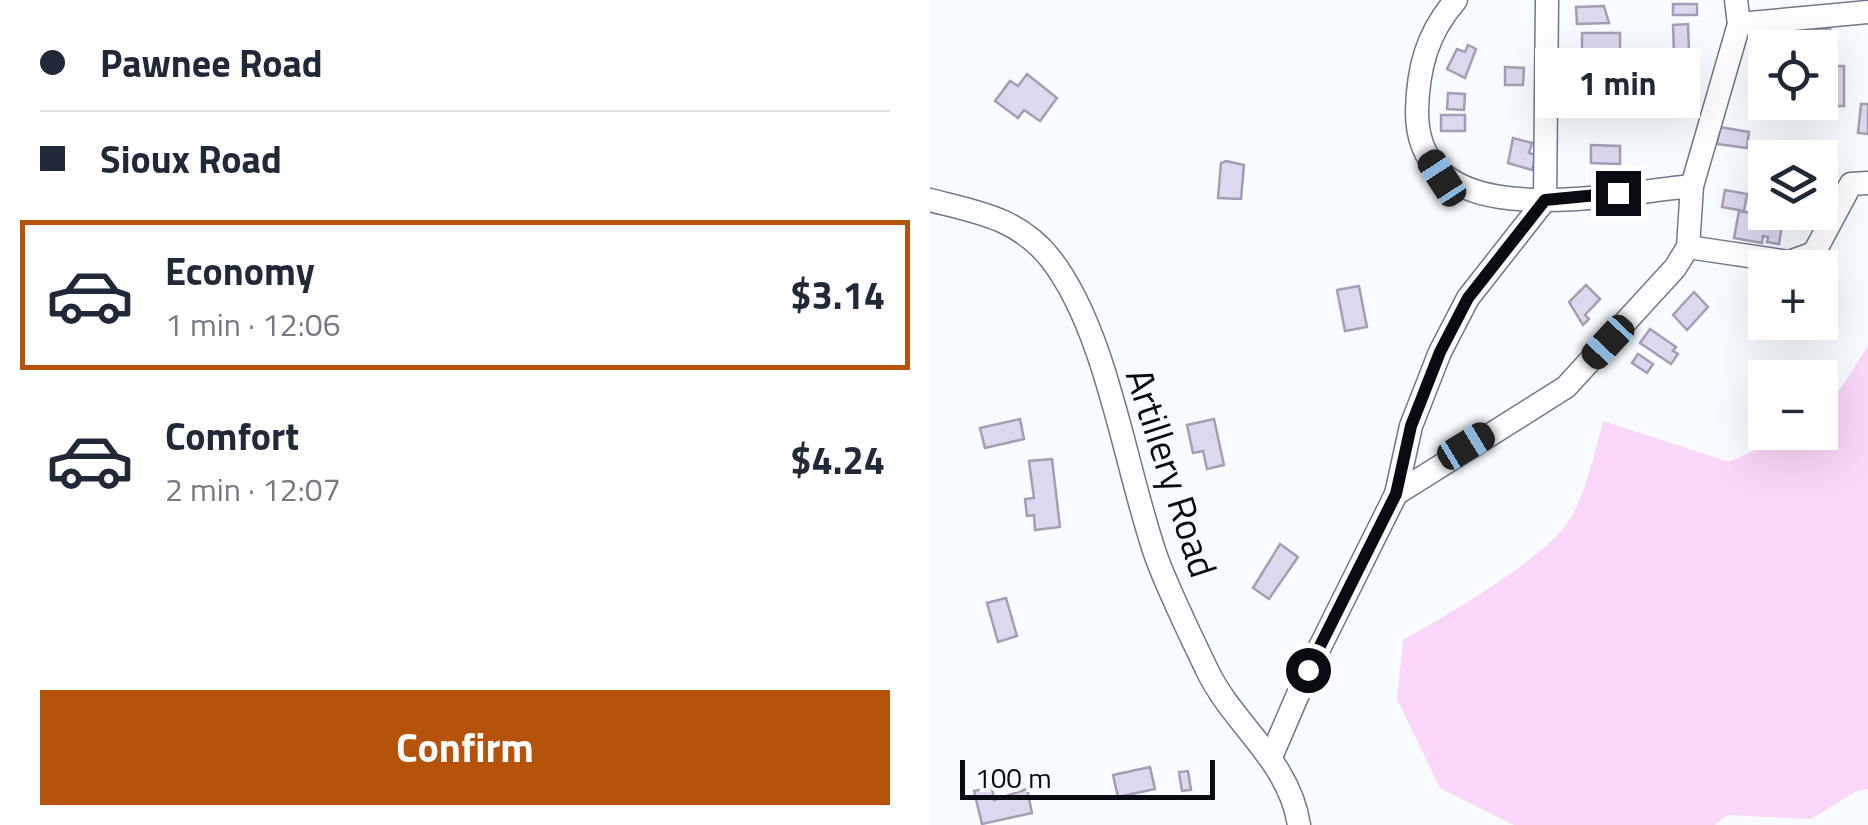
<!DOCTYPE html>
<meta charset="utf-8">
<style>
body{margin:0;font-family:"Titillium Web",sans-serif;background:#f6f6f7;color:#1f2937;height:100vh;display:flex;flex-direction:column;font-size:38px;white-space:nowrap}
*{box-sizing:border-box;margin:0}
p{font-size:32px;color:#747a83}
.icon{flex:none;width:55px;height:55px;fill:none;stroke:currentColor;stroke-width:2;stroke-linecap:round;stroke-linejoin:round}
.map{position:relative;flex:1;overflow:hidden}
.side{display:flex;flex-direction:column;background:#fff;width:930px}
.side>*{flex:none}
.top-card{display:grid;align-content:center;height:220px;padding:0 40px;background:#fff}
.buttons{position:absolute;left:818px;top:30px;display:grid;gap:20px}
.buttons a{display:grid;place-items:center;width:90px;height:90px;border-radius:0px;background:#fff;box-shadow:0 10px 40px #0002;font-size:50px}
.scale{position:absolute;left:30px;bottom:25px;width:255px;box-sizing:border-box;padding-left:10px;border:5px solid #080c12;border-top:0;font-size:28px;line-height:35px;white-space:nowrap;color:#080c12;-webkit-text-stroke:8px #f8fbff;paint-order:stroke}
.end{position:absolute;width:45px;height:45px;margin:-22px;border:12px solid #080c12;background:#fff;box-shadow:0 0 0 5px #fff}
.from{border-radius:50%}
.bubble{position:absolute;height:70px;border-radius:0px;background:#fff;box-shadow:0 10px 40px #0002;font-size:32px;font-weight:700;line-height:70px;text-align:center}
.car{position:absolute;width:30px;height:60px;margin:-30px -15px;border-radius:12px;box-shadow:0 0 8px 2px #0007;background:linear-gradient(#222 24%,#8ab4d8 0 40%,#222 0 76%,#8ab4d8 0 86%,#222 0)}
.top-card b{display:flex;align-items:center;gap:35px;height:95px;font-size:38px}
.top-card b+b{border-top:2px solid #e0e1e3}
.top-card i{width:25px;height:25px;background:#1f2937}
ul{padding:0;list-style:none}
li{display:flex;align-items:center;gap:30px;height:150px;margin:0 20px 15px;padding:0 20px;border:5px solid transparent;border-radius:0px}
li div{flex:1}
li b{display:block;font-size:38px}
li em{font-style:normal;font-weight:700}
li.selected{border-color:#b45309}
li>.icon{width:90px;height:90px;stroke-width:1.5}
.action{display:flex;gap:20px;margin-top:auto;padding:20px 40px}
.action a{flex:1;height:115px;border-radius:0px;background:#b45309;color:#fff;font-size:40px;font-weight:700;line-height:115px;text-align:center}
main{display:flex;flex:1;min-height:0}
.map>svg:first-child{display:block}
</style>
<main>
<section class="side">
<div class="top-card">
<b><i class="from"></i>Pawnee Road</b>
<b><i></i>Sioux Road</b>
</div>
<ul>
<li class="selected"><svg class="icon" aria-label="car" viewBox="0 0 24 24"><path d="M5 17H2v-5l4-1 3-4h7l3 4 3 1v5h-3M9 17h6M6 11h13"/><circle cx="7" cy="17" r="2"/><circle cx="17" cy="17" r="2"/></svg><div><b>Economy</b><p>1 min · 12:06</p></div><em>$3.14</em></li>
<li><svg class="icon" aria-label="car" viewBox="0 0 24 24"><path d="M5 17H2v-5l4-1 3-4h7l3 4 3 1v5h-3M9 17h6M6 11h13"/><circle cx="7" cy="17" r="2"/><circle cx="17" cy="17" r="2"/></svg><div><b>Comfort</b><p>2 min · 12:07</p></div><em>$4.24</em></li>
</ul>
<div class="action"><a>Confirm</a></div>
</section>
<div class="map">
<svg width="938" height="825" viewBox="0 0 938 825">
<rect width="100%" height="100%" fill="#f8fbff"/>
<path fill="#fad6f9" d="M 938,346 L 938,789 L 925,792 L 881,819 L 797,815 L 785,825 L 584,825 L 510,788 L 467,699 L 473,640 C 520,613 597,569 632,530 C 653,507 665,451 673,421 L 799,462 L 863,433 L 890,432 L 890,420 Z"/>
<g fill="#dcd8ee" stroke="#a29fb4" stroke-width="2.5">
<rect x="743" y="4" width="24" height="11"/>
<path d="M 674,6 L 679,23 L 647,24 L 646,7 Z"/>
<path d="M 758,24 L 759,52 L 744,53 L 743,25 Z"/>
<path d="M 900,28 L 902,40 L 874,48 L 871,33 Z"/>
<rect x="652" y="33" width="38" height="17"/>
<path d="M 538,45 L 546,49 L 535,78 L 517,69 L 527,49 L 535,52 Z"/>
<rect x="892" y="66" width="22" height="40"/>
<path d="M 575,67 L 594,68 L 593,85 L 575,85 Z"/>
<path d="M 97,74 L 127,98 L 110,121 L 94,110 L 88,118 L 65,101 L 80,81 L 88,86 Z"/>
<path d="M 518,93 L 535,94 L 534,110 L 517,109 Z"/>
<path d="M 931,104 L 938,104 L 938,134 L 928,133 Z"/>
<rect x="511" y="115" width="24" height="16"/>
<path d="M 790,127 L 819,132 L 817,148 L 787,144 Z"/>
<path d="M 583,138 L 602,143 L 599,153 L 606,155 L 602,170 L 578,163 Z"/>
<path d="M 661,145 L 690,146 L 690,164 L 661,163 Z"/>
<path d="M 296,161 L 314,165 L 311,199 L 288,198 L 291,163 Z"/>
<path d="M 795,190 L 817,194 L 814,211 L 792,207 Z"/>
<path d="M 809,211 L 853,218 L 849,244 L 837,242 L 838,237 L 833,236 L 832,243 L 804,238 Z"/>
<path d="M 656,285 L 670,299 L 655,315 L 659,319 L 653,325 L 639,302 Z"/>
<path d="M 429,286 L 437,327 L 415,331 L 407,290 Z"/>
<path d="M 764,292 L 778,307 L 757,330 L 743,315 Z"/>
<path d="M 720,329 L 746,347 L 743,351 L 748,354 L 741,364 L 710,343 Z"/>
<path d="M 708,354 L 723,364 L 717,373 L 702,363 Z"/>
<path d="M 90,419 L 94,439 L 55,448 L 50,428 Z"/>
<path d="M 284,419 L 294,465 L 277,469 L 273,451 L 263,453 L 257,425 Z"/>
<path d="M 122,459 L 130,527 L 105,530 L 104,515 L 97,516 L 95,499 L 104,498 L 99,461 Z"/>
<path d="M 350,544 L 368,557 L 339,599 L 323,588 Z"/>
<path d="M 76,598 L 87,636 L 68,642 L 57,603 Z"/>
<path d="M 220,767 L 225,789 L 188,797 L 183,775 Z"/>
<path d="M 258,771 L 261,790 L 252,791 L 249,772 Z"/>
<path d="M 62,787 L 64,800 L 97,789 L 102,813 L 52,824 L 44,791 Z"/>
</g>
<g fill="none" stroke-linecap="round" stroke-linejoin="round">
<g stroke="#6d798a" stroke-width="25">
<g id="minor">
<path d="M 526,0 C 497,33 488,68 487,111 C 486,240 681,193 762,186"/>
<path d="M 809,24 L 938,12"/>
<path d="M 0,200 C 47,212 88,218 120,258 C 178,332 195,469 227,559 C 241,596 260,634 277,670 C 304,726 359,760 369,825"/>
<path d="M 758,247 L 859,262 L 884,253 L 921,184 L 938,183"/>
<path d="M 466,494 L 636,387 L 745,268 L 758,247 L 762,186 L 809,24 L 806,0"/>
<path d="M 341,757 L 378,671 L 466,494 L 481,426 L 510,352 L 538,298 L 615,200 L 617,0"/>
</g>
</g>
<use href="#minor" stroke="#fff" stroke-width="22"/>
</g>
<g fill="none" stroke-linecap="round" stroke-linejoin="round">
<path stroke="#080c12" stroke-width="12" d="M 378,670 L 466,494 L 481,426 L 510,352 L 538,298 L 615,200 L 688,193"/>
</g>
<g text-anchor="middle" stroke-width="8" stroke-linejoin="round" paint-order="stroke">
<g font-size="38" fill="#080c12" stroke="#f8fbff">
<text transform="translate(241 473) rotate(72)" y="13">Artillery Road</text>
</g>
</g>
</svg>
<div class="buttons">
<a><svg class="icon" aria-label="locate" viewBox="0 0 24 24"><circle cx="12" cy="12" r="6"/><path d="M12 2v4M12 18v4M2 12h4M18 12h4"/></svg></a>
<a><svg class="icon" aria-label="layers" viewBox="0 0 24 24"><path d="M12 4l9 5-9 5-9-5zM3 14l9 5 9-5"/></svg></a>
<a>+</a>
<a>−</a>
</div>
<div class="scale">100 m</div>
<i class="end from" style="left:378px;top:670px"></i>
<i class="end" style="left:688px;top:193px"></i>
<div class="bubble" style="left:605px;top:48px;width:165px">1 min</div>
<i class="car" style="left:512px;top:178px;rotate:327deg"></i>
<i class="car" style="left:678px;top:342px;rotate:223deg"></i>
<i class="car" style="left:536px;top:446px;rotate:59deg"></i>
</div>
</main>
